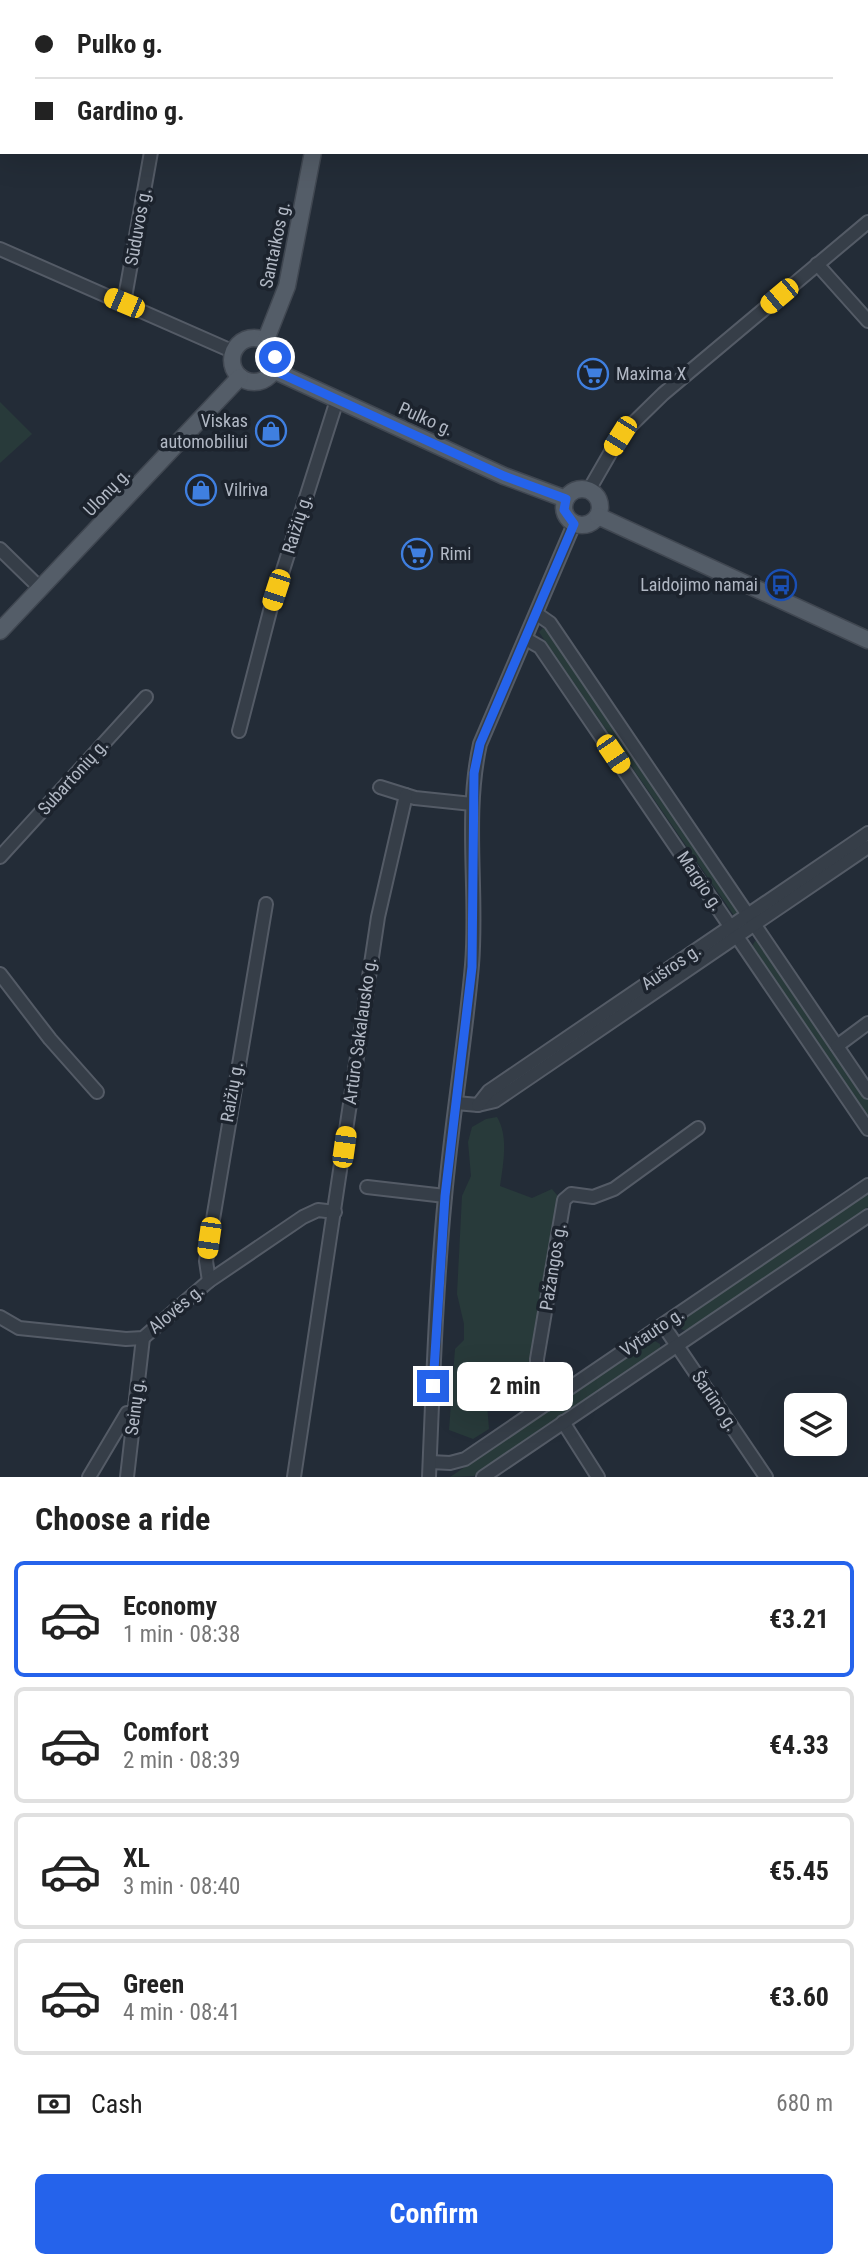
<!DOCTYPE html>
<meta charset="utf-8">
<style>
body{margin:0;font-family:"Roboto Condensed",sans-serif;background:#f2f2f2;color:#222;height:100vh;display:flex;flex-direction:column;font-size:26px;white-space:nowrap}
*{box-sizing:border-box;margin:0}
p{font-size:23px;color:#767676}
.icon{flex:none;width:38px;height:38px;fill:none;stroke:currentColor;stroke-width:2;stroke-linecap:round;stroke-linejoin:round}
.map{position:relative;height:1477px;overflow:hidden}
.details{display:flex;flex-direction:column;background:#fff;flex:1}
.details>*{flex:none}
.hud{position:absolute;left:0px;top:0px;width:868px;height:154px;box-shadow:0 7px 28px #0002;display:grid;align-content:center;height:154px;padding:0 35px;background:#fff}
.buttons{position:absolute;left:784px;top:1393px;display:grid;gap:14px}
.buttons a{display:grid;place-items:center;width:63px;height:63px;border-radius:10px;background:#fff;box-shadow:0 7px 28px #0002;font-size:35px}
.end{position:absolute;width:32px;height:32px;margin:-16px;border:9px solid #2563eb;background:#fff;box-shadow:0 0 0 4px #fff}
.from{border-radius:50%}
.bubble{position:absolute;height:49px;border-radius:10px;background:#fff;box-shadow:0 7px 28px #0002;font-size:23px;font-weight:700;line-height:49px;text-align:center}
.car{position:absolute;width:21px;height:42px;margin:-21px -10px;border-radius:9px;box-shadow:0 0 5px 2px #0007;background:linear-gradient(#f5c518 24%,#345 0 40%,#f5c518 0 76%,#345 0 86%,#f5c518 0)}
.hud b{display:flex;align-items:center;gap:24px;height:66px;font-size:26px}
.hud b+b{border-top:2px solid #e0e0e0}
.hud i{width:18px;height:18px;background:#222}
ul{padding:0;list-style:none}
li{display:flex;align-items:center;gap:21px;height:116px;margin:0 14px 10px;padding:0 21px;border:4px solid #e0e0e0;border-radius:10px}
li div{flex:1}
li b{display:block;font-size:26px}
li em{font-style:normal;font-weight:700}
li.active{border-color:#2563eb}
li>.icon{width:63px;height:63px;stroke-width:1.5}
h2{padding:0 35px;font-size:32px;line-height:84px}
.pay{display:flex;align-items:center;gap:18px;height:77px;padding:0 35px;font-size:26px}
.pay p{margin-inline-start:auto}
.button{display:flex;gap:14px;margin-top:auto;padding:14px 35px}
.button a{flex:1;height:80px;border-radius:10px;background:#2563eb;color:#fff;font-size:28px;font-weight:700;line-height:80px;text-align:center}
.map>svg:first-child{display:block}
</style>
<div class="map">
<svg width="868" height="1477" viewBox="0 0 868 1477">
<rect width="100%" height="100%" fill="#232c37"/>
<g fill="#283a3a">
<path d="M 0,402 L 32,434 L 0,463 Z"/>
<path d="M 544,627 L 741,907 L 742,912 L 735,917 L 539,632 Z"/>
<path d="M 755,941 L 762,942 L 868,1098 L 868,1121 L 751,948 Z"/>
<path d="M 497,1117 C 509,1137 503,1164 500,1186 L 532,1198 L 552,1189 L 561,1200 L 531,1373 L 511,1365 L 486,1391 L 489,1429 L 473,1439 L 449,1430 L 455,1349 L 464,1340 L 464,1324 L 457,1294 L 462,1196 L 471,1176 L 468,1142 L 472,1127 L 486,1119 Z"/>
<path d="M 868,1191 L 868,1207 L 687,1332 L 680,1328 L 680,1321 Z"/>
<path d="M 653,1340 L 660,1344 L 660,1351 L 474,1476 L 450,1477 Z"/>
</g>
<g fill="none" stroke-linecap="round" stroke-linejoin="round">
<g stroke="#545b66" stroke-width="16">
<g id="minor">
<path d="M 43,2 L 44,0"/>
<path d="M 178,2 L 178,0"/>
<path d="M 866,81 L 868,80"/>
<path d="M 0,249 L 234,352"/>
<path d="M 817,264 L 868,321"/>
<path d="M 124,303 L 151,152"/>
<path d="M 589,490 L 620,436 L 663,394 L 868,222"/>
<path d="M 0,549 L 41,589"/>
<path d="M 537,614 L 550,623 L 868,1092"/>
<path d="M 526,639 L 540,647 L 868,1129"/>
<path d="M 239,731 L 270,611 L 337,400"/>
<path d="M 380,787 L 415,798 L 472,804"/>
<path d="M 0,857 L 146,697"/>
<path d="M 0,974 L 50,1039 L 97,1092"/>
<path d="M 837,1046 L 868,1023"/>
<path d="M 456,1103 L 478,1105 L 495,1101 L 868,847"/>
<path d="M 478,1105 L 489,1091 L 868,833"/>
<path d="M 367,1187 L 445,1196"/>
<path d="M 209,1281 L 206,1261 L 266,904"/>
<path d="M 0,1317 L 19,1328 L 126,1339 L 143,1338 L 209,1281 L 303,1217 L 318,1210 L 335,1212"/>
<path d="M 663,1325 L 766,1477"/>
<path d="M 547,1404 L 537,1377 L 537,1359 L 564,1200 L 571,1194 L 593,1197 L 614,1189 L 698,1128"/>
<path d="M 563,1422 L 598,1477"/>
<path d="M 430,1462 L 450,1463 L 465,1459 L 868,1185"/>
<path d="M 89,1477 L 127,1413 L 134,1413"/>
<path d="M 127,1477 L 143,1338"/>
<path d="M 294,1477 L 378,917 L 406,795"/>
<path d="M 429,1477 C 433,1383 436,1290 445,1197 C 452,1119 465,1043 472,965 C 478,892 464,816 480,744 L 574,524"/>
<path d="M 483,1477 L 868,1216"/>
</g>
</g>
<g stroke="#404751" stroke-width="19">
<g id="major">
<path d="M 342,2 L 343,0"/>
<circle cx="254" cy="360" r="22"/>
<path d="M 265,342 L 287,286 L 313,152"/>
<path d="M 273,370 L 504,476 L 566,499"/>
<circle cx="582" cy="507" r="18"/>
<path d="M 598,516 L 868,640"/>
<path d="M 0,631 L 240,377"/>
</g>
</g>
<use href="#minor" stroke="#363e48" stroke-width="12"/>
<use href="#major" stroke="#545d68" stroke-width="16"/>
</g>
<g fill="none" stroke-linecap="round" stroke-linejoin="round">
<path stroke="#2563eb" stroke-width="9" d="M 275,357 L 273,370 L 504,476 L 566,499 L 564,510 L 574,524 L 480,744 L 474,773 L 472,967 L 445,1196 L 433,1386"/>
</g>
<defs>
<g id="supermarket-ring" transform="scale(1.575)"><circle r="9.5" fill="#1c232d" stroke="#3f7fe0" stroke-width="1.5"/><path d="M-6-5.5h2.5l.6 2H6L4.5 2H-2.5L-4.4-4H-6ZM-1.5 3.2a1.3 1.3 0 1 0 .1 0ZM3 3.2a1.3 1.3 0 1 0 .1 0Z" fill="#3f7fe0"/></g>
<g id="shop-ring" transform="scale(1.575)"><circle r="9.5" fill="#1c232d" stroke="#3f7fe0" stroke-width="1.5"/><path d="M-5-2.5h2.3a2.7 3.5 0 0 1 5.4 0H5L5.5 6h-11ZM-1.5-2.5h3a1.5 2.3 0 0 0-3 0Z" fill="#3f7fe0"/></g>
<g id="bus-ring" transform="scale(1.575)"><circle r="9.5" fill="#1c232d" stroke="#1a4fb4" stroke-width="1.5"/><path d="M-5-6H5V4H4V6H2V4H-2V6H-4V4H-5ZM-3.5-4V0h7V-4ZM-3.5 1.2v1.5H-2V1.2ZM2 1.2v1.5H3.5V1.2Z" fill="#1a4fb4"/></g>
</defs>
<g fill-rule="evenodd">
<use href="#supermarket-ring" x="593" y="374"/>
<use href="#shop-ring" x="271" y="431"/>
<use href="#shop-ring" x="201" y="490"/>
<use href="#supermarket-ring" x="417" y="554"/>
<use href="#bus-ring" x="781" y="585"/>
</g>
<g text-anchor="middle" stroke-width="7" stroke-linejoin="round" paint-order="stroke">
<g font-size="18" fill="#b1b8c4" stroke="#1c232d">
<text transform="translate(138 227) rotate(-80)" y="6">Sūduvos g.</text>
<text transform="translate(275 245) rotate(-78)" y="6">Santaikos g.</text>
<text transform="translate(426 419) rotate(24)" y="6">Pulko g.</text>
<text transform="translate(107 492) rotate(-46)" y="6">Ulonų g.</text>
<text transform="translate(297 524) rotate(-73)" y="6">Raižių g.</text>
<text transform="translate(73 777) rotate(-48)" y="6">Subartonių g.</text>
<text transform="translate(700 881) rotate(56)" y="6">Margio g.</text>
<text transform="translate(671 967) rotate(-34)" y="6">Aušros g.</text>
<text transform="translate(360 1031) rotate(-82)" y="6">Artūro Sakalausko g.</text>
<text transform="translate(232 1092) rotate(-80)" y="6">Raižių g.</text>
<text transform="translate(553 1267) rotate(-81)" y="6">Pažangos g.</text>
<text transform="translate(176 1309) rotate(-40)" y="6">Alovės g.</text>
<text transform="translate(652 1332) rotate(-34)" y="6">Vytauto g.</text>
<text transform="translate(715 1401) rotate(56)" y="6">Šarūno g.</text>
<text transform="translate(135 1407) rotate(-83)" y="6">Seinų g.</text>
</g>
<g font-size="18" fill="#b1b8c4" stroke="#1c232d" text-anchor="start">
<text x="616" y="380">Maxima X</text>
<text x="248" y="427" text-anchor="end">Viskas<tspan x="248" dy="21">automobiliui</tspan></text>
<text x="224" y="496">Vilriva</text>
<text x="440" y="560">Rimi</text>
<text x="758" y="591" text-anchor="end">Laidojimo namai</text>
</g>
</g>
</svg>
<div class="buttons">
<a><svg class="icon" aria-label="layers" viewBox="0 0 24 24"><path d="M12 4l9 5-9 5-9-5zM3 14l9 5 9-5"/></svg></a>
</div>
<i class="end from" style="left:275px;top:357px"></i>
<i class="end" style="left:433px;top:1386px"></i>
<div class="bubble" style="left:457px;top:1362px;width:116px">2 min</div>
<i class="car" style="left:779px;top:296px;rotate:230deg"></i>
<i class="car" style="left:124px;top:303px;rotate:293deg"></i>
<i class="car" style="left:620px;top:436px;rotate:212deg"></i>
<i class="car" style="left:276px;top:590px;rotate:198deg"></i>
<i class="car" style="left:613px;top:754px;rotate:146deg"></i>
<i class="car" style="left:344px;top:1147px;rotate:8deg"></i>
<i class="car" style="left:209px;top:1238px;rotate:188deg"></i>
<div class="hud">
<b><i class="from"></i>Pulko g.</b>
<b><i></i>Gardino g.</b>
</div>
</div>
<section class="details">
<h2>Choose a ride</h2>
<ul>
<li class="active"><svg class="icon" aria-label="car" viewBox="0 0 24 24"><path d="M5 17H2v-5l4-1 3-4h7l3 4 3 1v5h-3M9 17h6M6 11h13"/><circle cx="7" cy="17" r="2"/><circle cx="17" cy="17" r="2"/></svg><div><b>Economy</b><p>1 min · 08:38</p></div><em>€3.21</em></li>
<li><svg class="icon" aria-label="car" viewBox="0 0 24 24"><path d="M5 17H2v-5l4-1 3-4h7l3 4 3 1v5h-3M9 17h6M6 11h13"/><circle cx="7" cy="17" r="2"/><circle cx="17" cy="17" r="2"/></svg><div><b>Comfort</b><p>2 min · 08:39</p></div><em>€4.33</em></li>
<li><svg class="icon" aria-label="car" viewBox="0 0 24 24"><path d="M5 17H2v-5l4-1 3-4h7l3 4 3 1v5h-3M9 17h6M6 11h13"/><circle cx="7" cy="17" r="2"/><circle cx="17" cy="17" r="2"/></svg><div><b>XL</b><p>3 min · 08:40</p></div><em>€5.45</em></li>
<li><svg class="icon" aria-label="car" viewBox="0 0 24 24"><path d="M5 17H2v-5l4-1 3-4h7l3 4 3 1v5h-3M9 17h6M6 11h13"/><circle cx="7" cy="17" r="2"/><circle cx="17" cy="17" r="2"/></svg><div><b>Green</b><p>4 min · 08:41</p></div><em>€3.60</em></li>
</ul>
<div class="pay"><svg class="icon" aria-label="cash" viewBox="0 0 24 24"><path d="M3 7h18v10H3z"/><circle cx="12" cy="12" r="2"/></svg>Cash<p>680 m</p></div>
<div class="button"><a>Confirm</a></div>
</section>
